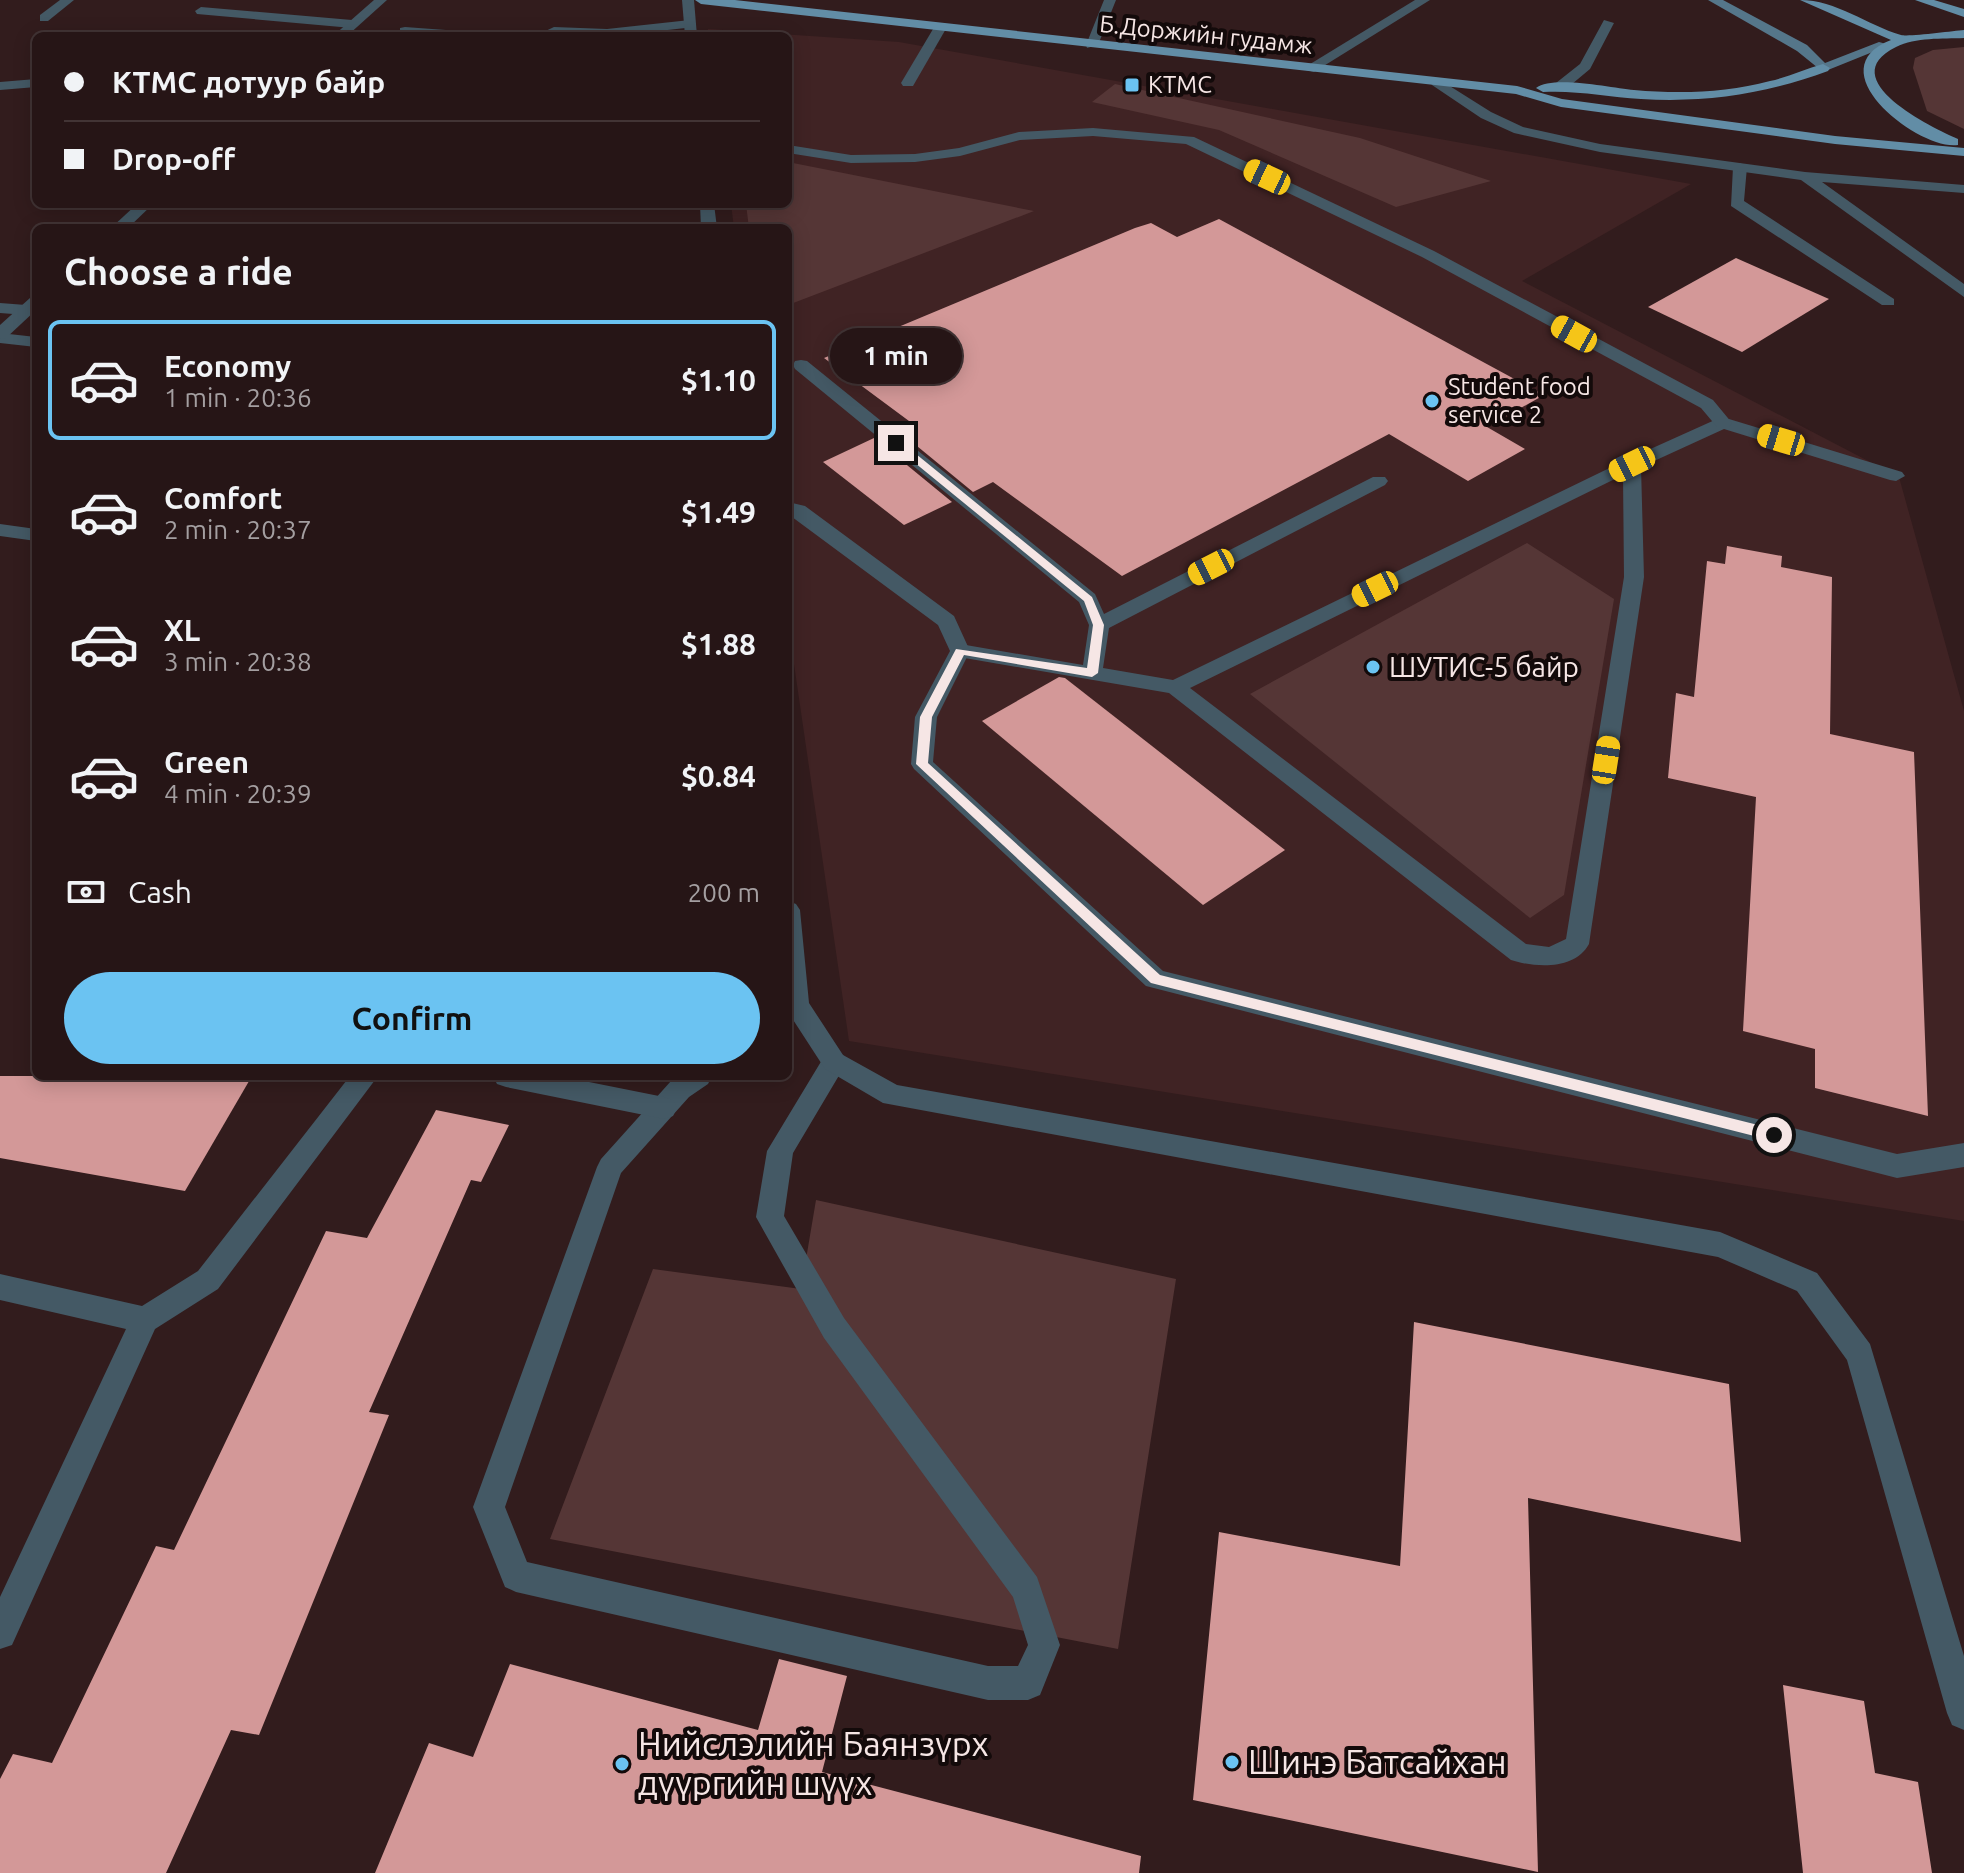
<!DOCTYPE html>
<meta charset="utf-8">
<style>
body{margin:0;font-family:Ubuntu,sans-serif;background:#2e1e1f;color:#f1f3f6;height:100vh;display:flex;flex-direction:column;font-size:30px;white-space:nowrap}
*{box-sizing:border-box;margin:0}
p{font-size:26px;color:#a49fa1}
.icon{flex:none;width:44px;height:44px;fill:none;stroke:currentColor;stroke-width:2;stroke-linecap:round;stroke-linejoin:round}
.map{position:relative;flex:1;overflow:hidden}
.drawer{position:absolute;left:32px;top:224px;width:760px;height:856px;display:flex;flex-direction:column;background:#261516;border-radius:12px;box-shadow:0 4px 20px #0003,0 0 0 2px #423435}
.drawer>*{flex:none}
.hud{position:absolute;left:32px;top:32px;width:760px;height:176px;border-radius:12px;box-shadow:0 4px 20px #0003,0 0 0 2px #423435;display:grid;align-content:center;height:176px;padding:0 32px;background:#261516}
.end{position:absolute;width:36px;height:36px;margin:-18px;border:10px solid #f6e6e5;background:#111;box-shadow:0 0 0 4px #111}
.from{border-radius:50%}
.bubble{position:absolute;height:56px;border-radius:28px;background:#261516;box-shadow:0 4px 20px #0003,0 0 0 2px #423435;font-size:26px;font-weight:600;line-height:56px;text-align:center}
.car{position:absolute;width:24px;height:48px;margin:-24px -12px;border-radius:10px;box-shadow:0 0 6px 2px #0007;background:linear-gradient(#f5c518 24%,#345 0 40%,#f5c518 0 76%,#345 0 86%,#f5c518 0)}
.hud b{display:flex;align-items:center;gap:28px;height:76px;font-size:30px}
.hud b+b{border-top:2px solid #423435}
.hud i{width:20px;height:20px;background:#f1f3f6}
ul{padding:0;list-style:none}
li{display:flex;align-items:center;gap:24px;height:120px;margin:0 16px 12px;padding:0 16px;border:4px solid transparent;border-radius:12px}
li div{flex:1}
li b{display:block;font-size:30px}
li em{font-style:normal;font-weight:600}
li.current{border-color:#6bc3f2}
li>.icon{width:72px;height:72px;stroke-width:1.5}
h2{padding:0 32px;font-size:36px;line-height:96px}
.pay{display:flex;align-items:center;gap:20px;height:88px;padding:0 32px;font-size:30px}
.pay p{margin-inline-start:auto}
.primary-button{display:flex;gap:16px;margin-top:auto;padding:16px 32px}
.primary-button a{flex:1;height:92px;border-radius:48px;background:#6bc3f2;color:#111;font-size:32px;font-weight:600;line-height:92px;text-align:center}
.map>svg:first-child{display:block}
</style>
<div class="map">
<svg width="1964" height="1873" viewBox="0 0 1964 1873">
<rect width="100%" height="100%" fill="#321c1d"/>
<path fill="#402324" d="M 708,29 L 899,42 L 1691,184 L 1522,281 L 1899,477 L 1964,711 L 1964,1221 L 849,1041 L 788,623 L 788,228 L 734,228 L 731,204 L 788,204 L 788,36 L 708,36 Z"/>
<g fill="#553636">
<path d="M 1964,47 L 1964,129 L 1927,111 L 1913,68 L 1915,58 L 1933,50 Z"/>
<path d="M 1115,84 L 1360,138 L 1491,181 L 1396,207 L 1219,130 L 1092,102 Z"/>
<path d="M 788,162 L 1034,211 L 788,305 L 788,228 L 749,228 L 746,204 L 788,204 Z"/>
<path d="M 1527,543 L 1614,599 L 1564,895 L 1530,918 L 1250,694 Z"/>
<path d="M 816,1200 L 1176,1279 L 1118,1649 L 550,1539 L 653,1269 L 801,1289 Z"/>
</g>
<g fill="#d39898">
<path d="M 1219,219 L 1544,395 L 1487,427 L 1525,449 L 1468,481 L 1389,434 L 1122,576 L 993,482 L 973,492 L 895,428 L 909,421 L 824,358 L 1135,228 L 1151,223 L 1177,237 Z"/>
<path d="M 1736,258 L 1829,299 L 1742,352 L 1648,307 Z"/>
<path d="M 874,438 L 952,502 L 904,525 L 823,462 Z"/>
<path d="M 1727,546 L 1782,556 L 1781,567 L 1832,577 L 1830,734 L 1914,752 L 1928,1116 L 1815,1088 L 1815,1049 L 1743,1031 L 1756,797 L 1668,778 L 1676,693 L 1694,697 L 1707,561 L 1725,564 Z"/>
<path d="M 1059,677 L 1065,678 L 1285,850 L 1203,905 L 982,721 Z"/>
<path d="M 0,1076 L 252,1076 L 185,1191 L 0,1158 Z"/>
<path d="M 436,1110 L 509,1125 L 481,1182 L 471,1180 L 369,1412 L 389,1415 L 259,1735 L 231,1730 L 166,1873 L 0,1873 L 0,1779 L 13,1754 L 52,1763 L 156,1546 L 174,1550 L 326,1231 L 367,1238 Z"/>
<path d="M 1414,1322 L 1729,1384 L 1741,1542 L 1528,1498 L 1538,1872 L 1193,1800 L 1219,1532 L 1400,1566 Z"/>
<path d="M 779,1659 L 847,1676 L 822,1772 L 1141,1856 L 1139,1873 L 375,1873 L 429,1743 L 473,1757 L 510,1664 L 758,1730 Z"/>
<path d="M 1783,1685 L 1864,1701 L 1875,1773 L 1918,1782 L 1932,1873 L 1803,1873 Z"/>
</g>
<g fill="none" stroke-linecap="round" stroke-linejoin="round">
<g fill="#445965" fill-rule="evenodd">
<path d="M 60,0 L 74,0 L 48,21 L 40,21 L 40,15 Z"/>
<path d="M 1415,0 L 1430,0 L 1314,72 L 1302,69 Z"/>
<path d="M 201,7 L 352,20 L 358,24 L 352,28 L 197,14 L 195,11 Z"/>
<path d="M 690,20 L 696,24 L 694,27 L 615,36 L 535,36 L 554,27 L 607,29 Z"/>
<path d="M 1604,20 L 1614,23 L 1590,69 L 1566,89 L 1556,89 L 1556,83 L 1580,64 Z"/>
<path d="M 936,24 L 947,27 L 913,86 L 903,86 L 901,83 Z"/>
<path d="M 405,27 L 473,32 L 479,36 L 400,34 L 400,28 Z"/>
<path d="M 36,79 L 36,87 L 0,90 L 0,82 Z"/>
<path d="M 1740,163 L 1747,167 L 1744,201 L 1894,299 L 1894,305 L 1882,305 L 1731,206 L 1733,167 Z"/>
<path d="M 0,303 L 26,305 L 34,310 L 26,315 L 0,313 Z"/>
<path d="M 0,333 L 36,337 L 36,347 L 0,343 Z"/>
<path d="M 801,360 L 807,361 L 1095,594 L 1104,614 L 1373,477 L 1385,477 L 1388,481 L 1385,485 L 1109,628 L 1103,668 L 1173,680 L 1626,460 L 1717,419 L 1729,419 L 1902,472 L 1905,476 L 1896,481 L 1890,480 L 1724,429 L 1641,467 L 1644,577 L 1589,944 C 1575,970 1536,968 1511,960 L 1169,693 L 953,656 L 950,651 L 960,644 L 1083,665 L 1089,625 L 1079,602 L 795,369 L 793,365 L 795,361 ZM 1623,475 L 1624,577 L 1566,939 L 1549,947 L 1526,944 L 1190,688 Z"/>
<path d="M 0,524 L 36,529 L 36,541 L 0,536 Z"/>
<path d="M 834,1051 L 843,1055 L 847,1062 L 793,1153 L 784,1216 L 844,1318 L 1037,1577 L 1060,1645 L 1040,1695 L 1028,1700 L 988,1700 L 516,1592 L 505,1587 L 473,1507 L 597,1167 L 601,1159 L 671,1081 L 679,1076 L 712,1076 L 708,1084 L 689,1097 L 621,1173 L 505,1507 L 527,1562 L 988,1666 L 1018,1666 L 1028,1645 L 1013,1597 L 824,1338 L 756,1217 L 767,1151 L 825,1055 Z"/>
<path d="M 350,1076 L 378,1076 L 218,1289 L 155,1329 L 12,1645 L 0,1649 L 0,1597 L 126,1329 L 0,1300 L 0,1274 L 142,1306 L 198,1271 Z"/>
</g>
<g fill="#445965" fill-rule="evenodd">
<path d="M 374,0 L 387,0 L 347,36 L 333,36 Z"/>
<path d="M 682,0 L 694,0 L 697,36 L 685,36 Z"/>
<path d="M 1104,0 L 1116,0 L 1098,45 L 1087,48 L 1086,45 Z"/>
<path d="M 1437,78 L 1491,112 L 1523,127 L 1600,144 L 1805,172 L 1964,185 L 1964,193 L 1822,182 L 1964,284 L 1964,297 L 1801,180 L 1600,152 L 1514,133 L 1481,118 L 1432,85 L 1430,82 Z"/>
<path d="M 1093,128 L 1194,137 L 1434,251 L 1713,400 L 1732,423 L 1729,427 L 1717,427 L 1701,408 L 1422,257 L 1186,144 L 1093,136 L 1020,140 L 960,156 L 915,162 L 851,163 L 788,153 L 788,145 L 851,155 L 915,154 L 959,148 L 1019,132 Z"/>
<path d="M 137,204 L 153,204 L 128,228 L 111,228 Z"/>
<path d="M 700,204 L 714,204 L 717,228 L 701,228 Z"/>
<path d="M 36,296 L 36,310 L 6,338 L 0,339 L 0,325 L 30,298 Z"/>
<path d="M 788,502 L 805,506 L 954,616 L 970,651 L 937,717 L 933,762 L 1163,971 L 1897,1154 L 1964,1143 L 1964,1167 L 1897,1178 L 1146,986 L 914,769 L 911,764 L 915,717 L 950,651 L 938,625 L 788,514 Z"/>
<path d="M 788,901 L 796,904 L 800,910 L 809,1003 L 843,1055 L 897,1085 L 1720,1232 L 1817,1273 L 1870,1344 L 1964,1656 L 1964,1730 L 1952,1725 L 1947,1713 L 1847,1360 L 1797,1291 L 1718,1257 L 883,1103 L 825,1069 L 788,1012 Z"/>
<path d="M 493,1076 L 559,1076 L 664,1097 L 673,1100 L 677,1108 L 673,1116 L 664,1119 L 506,1087 L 497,1084 Z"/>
</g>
<path fill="#55768a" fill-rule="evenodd" d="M 1708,0 L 1723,0 L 1807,45 L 1825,63 L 1879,42 L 1890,45 L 1823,72 L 1797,51 Z"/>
<g fill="#628da6" fill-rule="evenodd">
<path d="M 695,0 L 735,0 L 1517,86 L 1562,99 L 1835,136 L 1964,148 L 1964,156 L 1835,144 L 1561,107 L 1516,94 L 701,4 Z"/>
<path d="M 1800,0 C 1836,0 1867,25 1901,35 C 1909,37 1952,31 1964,30 L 1964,38 C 1942,39 1916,37 1896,47 C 1831,79 1933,128 1958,139 L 1958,145 C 1920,151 1814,70 1891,40 Z"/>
<path d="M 1915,0 L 1934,0 L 1964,9 L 1964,17 Z"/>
<path d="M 1823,64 L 1830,68 L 1828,71 C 1766,94 1706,103 1641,99 C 1608,97 1576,90 1543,92 L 1536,88 C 1553,75 1611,88 1634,90 C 1679,94 1726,93 1770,81 C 1788,77 1805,69 1823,64 Z"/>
</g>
</g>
<path fill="#f6e6e5" d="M 893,441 L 900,441 L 1092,597 L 1104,625 L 1098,673 L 1092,677 L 964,655 L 932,717 L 928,763 L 1160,975 L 1774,1129 L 1781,1135 L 1779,1139 L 1774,1141 L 1151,983 L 916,764 L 920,717 L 956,649 L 1087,668 L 1093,625 L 1084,601 L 893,445 Z"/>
<g fill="#6bc3f2" stroke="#130a0a" stroke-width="3">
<rect x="1124" y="77" width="16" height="16" rx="4"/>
<circle cx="1432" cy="401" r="8"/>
<circle cx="1373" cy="667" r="8"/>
<circle cx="1232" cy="1762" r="8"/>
<circle cx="622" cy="1764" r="8"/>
</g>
<g text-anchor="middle" stroke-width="8" stroke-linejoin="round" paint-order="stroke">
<g font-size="24" fill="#f6e6e5" stroke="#130a0a">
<text transform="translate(1206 35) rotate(6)" y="8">Б.Доржийн гудамж</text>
</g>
<g font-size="24" fill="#f6e6e5" stroke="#130a0a" text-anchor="start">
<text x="1148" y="93">КТМС</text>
<text x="1448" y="395">Student food<tspan x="1448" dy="28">service 2</tspan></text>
</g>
<g font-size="28" fill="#f6e6e5" stroke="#130a0a" text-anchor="start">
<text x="1389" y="677">ШУТИС-5 байр</text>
</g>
<g font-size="34" fill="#f6e6e5" stroke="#130a0a" text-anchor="start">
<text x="638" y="1756">Нийслэлийн Баянзүрх<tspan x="638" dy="39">дүүргийн шүүх</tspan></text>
<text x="1248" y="1774">Шинэ Батсайхан</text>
</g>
</g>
</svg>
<i class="end from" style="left:1774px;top:1135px"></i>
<i class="end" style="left:896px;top:443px"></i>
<div class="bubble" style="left:830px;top:328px;width:132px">1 min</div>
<i class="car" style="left:1267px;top:177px;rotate:295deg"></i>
<i class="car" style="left:1574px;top:334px;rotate:299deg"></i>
<i class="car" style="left:1781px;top:440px;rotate:287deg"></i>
<i class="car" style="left:1632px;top:464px;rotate:244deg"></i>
<i class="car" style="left:1211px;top:567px;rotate:243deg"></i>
<i class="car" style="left:1375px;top:589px;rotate:244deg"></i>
<i class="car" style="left:1606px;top:760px;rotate:9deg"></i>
<div class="hud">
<b><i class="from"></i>KTMC дотуур байр</b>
<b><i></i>Drop-off</b>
</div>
<section class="drawer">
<h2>Choose a ride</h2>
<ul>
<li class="current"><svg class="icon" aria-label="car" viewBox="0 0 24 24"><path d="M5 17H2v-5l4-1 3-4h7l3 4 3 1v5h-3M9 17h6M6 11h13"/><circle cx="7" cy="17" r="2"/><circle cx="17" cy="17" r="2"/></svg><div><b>Economy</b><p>1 min · 20:36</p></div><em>$1.10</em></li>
<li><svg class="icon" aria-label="car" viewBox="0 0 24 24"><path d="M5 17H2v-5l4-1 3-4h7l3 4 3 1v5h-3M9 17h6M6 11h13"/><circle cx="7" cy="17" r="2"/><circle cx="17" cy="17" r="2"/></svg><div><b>Comfort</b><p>2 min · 20:37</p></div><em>$1.49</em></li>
<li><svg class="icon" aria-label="car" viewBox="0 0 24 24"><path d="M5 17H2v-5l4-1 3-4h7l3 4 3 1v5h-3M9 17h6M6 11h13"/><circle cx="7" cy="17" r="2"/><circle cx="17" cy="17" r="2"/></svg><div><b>XL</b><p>3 min · 20:38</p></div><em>$1.88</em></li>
<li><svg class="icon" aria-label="car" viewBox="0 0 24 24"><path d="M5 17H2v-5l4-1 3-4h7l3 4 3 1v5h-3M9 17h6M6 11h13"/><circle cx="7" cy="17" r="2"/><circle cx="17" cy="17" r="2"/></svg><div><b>Green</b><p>4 min · 20:39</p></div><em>$0.84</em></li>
</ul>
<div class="pay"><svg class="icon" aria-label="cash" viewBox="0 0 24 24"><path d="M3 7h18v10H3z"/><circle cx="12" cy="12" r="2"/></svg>Cash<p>200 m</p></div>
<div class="primary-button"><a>Confirm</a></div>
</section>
</div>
